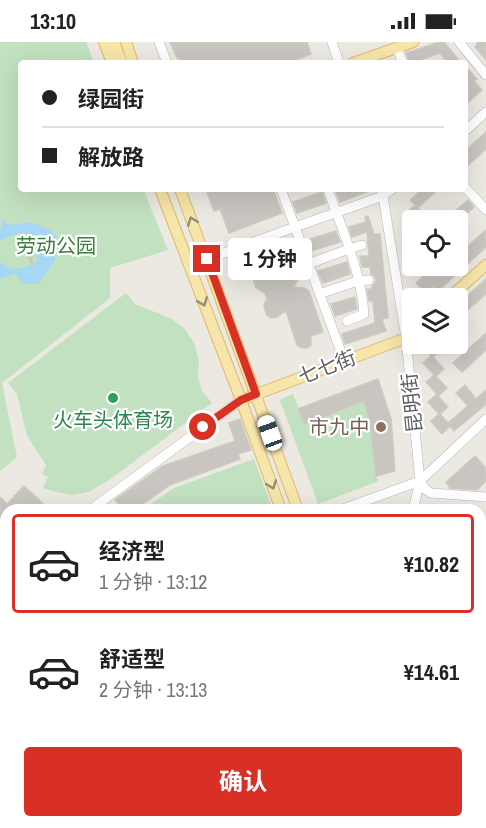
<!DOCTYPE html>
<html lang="zh">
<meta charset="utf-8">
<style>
body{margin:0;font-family:"Archivo Narrow","Noto Sans SC",sans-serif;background:#f6f6f6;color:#222;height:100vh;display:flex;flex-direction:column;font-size:22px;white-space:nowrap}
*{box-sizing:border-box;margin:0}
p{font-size:20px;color:#767676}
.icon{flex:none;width:33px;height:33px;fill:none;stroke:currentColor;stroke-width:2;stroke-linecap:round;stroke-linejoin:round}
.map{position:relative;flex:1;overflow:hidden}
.drawer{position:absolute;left:0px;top:462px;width:486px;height:324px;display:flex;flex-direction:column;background:#fff;border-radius:18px 18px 0 0;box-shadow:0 6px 24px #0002}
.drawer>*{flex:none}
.hud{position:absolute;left:18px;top:18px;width:450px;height:132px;border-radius:6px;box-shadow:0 6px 24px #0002;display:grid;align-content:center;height:132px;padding:0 24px;background:#fff}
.fabs{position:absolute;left:402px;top:168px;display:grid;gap:12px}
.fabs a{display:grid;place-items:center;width:66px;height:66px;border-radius:6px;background:#fff;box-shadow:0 6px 24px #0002;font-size:30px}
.end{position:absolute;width:27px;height:27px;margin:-14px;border:8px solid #d93025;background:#fff;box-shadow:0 0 0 3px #fff}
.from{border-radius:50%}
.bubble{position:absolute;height:42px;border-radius:6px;background:#fff;box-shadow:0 6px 24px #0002;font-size:20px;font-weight:700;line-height:42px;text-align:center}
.car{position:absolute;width:18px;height:36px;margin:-18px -9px;border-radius:8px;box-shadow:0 0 4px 2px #0007;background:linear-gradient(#fff 24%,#345 0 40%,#fff 0 76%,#345 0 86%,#fff 0)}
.hud b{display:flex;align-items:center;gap:21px;height:57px;font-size:22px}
.hud b+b{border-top:2px solid #e0e0e0}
.hud i{width:15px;height:15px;background:#222}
ul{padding:10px 0 0;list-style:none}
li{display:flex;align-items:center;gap:18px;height:99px;margin:0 12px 9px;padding:0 12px;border:3px solid transparent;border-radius:6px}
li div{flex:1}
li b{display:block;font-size:22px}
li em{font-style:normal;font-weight:700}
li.selected{border-color:#d93025}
li>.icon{width:54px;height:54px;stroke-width:1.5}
.action{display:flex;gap:12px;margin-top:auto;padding:12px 24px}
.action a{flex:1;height:69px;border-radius:6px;background:#d93025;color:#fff;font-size:24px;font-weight:700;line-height:69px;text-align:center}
.status{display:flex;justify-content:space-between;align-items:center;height:42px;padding:0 30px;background:#fff;direction:ltr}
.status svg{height:16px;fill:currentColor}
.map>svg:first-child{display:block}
</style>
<div class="status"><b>13:10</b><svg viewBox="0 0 49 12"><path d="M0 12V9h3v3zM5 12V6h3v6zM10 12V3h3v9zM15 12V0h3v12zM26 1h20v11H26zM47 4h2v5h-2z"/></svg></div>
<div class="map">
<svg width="486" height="786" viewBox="0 0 486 786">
<rect width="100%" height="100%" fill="#ebe9e1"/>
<g fill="#c2e1c0">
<path d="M 0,0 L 86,0 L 94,21 L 21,21 L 21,147 L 143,147 L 168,208 L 110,226 L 110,256 L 2,341 L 17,415 L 0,429 Z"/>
<path d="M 126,251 L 135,262 L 172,277 L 184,286 L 194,301 L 199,319 L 198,335 L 202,349 L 212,361 L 112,436 L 89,450 L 73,453 L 55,450 L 43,446 L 48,435 L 42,432 L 46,423 L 27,394 L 17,352 L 8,341 Z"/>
<path d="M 293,352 L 305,382 L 364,359 L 371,388 L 376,434 L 379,439 L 318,462 L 280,358 Z"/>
<path d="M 254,417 L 273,468 L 142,468 L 174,446 Z"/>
<path d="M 486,661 L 486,727 L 480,713 L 480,668 Z"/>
<path d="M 0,701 L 6,703 L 6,780 L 87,780 L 88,786 L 0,786 Z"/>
</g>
<path fill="#a6d8f6" d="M 4,178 L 11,183 L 31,180 L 51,188 L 58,198 L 54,220 L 38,242 L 23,242 L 15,231 L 0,237 L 0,220 C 12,231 26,227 38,218 C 37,215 35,212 34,209 C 33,205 33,199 31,195 C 25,186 7,196 0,199 L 0,188 L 2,187 L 2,179 Z"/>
<g fill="#c9c5c0" stroke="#cfcac0" stroke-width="1.5">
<path d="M 170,0 L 307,0 L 311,12 L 288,21 L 181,21 L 179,15 L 177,16 Z"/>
<path d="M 439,0 L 444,0 L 461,21 L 448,21 L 440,11 L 410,21 L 406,11 Z"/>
<path d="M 478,0 L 486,0 L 486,18 L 475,5 Z"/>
<path d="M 465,24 L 477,37 L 474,39 L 482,48 L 465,63 L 465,48 L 468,46 L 465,43 Z"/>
<path d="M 486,90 L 486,107 L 465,126 L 465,109 Z"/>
<path d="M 206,147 L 273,147 L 282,171 L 229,191 L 220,167 L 214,169 Z"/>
<path d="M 335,147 L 372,147 L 372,148 L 340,160 Z"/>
<path d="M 422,147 L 438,147 L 418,166 L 410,158 Z"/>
<path d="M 322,150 L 326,161 L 297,171 L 293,160 Z"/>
<path d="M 468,158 L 474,165 L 460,178 L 445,178 Z"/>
<path d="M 415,163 L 429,178 L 413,178 L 406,171 Z"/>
<path d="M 368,174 L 374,192 L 380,192 L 388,276 L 382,277 L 386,289 L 345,302 L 342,292 L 375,281 L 373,259 L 369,259 L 367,247 L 372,247 L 372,244 L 375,241 L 376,237 L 374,234 L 371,232 L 370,225 L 362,225 L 360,216 L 360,214 L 369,214 L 367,190 L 352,195 L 349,185 L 366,180 L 365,175 Z"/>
<path d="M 486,188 L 486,205 L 438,249 L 433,244 L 426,251 L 416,241 L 423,234 L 412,224 L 428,224 L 438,234 L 449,224 L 458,224 L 458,213 Z"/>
<path d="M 336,189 L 340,200 L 311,209 L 307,198 Z"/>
<path d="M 17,195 L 31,207 L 33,225 L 17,196 Z"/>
<path d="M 289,220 L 294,221 L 300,226 L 301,233 L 293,245 L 304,246 L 309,249 L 323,290 L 311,294 L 311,303 L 307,306 L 302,306 L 297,303 L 286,269 L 277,275 L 271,276 L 267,273 L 264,265 L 265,260 L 267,257 L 265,251 L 256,246 L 254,240 L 255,235 L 260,231 L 265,230 L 271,230 L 274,234 L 282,231 L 282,226 L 285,222 Z"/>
<path d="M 347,220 L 350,232 L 323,241 L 318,229 Z"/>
<path d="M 486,237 L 486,252 L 458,276 L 458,262 Z"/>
<path d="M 355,255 L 357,267 L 335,274 L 331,262 Z"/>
<path d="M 486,291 L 486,308 L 462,330 L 453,321 Z"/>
<path d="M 421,302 L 435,302 L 441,308 L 433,315 L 444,327 L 436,334 L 447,346 L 438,354 L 448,365 L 440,372 L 448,381 L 468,364 L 456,351 L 465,343 L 476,357 L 486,348 L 486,362 L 454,389 L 450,384 L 442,392 L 431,379 L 439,372 L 428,360 L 437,352 L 426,340 L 434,333 L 423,321 L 431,314 Z"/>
<path d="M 378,337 L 391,377 L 395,429 L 376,434 L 371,388 L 364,359 L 305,382 L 298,367 Z"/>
<path d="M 240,377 L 251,408 L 238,412 L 240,417 L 170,443 L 134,468 L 123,468 L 115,458 L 163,424 L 235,399 L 229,381 Z"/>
<path d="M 475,414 L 486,426 L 486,439 L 477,448 L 450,446 L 446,440 Z"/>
<path d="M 24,444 L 50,468 L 6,468 L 6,545 L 0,552 L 0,455 L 7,462 Z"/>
<path d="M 480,524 L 486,525 L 486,542 L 482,558 L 480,557 Z"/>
<path d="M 374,780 L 396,780 L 399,786 L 376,786 Z"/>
<path d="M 453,780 L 467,780 L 469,786 L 439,786 Z"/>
</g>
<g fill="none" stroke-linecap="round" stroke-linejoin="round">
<g stroke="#b4b7bb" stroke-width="10">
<g id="minor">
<path d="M 159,0 L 167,21"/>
<path d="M 332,0 L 339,21"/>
<path d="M 459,0 L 486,33"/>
<path d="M 397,6 L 403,21"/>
<path d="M 465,89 L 486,70"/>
<path d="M 465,145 L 486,168"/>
<path d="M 281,147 L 344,318"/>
<path d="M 328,147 C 342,188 361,229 364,272 L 347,279"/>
<path d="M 381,147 L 383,154 L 406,296 L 420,439 L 413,468"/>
<path d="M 308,222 L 349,207 L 362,203"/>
<path d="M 189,224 L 295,185 L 383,154 L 392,147"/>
<path d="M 325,250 L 358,239 L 369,238"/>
<path d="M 420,439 L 425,447 L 431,451 L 486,455"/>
<path d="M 90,468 L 241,358"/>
<path d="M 340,468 L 420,439 L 486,377"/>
<path d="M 0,696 L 6,698"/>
<path d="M 89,780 L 93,786"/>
<path d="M 306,780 L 307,786"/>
<path d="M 359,780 L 362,786"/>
</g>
</g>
<g stroke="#e3b862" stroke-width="12">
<g id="major">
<path d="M 104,0 L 112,21"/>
<path d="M 114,0 L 122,21"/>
<path d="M 126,0 L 133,21"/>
<path d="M 353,21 L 413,0"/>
<path d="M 160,147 L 241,358 L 281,468"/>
<path d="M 180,147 L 298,468"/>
<path d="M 449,256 L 486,223"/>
<path d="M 241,358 L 406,296 L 412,290"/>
<path d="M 480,590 L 486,580"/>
<path d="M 480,613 L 486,607"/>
<path d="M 480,637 L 486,637"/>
<path d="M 258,780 L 263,786"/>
<path d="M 407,780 L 409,786"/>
<path d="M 424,780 L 426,786"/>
<path d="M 146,786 L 147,780"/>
<path d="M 156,786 L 157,780"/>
<path d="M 189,786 L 205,780"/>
<path d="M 219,786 L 230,780"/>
</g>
</g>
<use href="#minor" stroke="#fff" stroke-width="9"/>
<use href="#major" stroke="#f7e6ab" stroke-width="10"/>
</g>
<defs><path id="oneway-chevron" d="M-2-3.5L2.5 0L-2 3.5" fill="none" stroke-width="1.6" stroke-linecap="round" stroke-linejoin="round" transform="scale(1.5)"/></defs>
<g stroke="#918d7b">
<use href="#oneway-chevron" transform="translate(192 179) rotate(-111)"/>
<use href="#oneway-chevron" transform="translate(203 260) rotate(69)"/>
<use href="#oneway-chevron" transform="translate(272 443) rotate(70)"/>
</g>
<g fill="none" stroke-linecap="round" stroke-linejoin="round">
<path stroke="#d93025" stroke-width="8" d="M 203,385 L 241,358 L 256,352 L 207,217"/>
</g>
<circle fill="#2e9e5b" stroke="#fff" stroke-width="2" cx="113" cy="356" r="6"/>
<circle fill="#8d6e63" stroke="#fff" stroke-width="2" cx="381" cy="385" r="6"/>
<g text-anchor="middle" stroke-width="4.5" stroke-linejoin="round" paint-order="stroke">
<g font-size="20" fill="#3c7e3c" stroke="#fff">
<text x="56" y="211">劳动公园</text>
</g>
<g font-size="20" fill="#5a5d61" stroke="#fff">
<text transform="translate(327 325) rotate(-21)" y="7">七七街</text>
<text transform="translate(412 361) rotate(-96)" y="7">昆明街</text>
</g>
<g font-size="20" fill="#27864d" stroke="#fff">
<text x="113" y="385">火车头体育场</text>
</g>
<g font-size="20" fill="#785e54" stroke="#fff" text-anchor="end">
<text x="369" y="392">市九中</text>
</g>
</g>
</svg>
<div class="fabs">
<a><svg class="icon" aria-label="locate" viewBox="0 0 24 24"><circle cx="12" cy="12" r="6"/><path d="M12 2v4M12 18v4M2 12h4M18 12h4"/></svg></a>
<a><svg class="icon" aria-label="layers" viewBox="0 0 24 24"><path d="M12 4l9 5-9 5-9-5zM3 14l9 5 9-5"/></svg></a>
</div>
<i class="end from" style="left:203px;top:385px"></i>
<i class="end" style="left:207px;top:217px"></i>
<div class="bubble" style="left:228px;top:196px;width:84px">1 分钟</div>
<i class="car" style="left:270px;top:391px;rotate:340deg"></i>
<div class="hud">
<b><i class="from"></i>绿园街</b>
<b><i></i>解放路</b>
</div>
<section class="drawer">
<ul>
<li class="selected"><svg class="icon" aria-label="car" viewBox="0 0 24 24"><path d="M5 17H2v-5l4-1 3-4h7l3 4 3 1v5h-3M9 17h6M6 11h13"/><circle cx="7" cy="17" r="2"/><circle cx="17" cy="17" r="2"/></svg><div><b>经济型</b><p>1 分钟 · 13:12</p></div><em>¥10.82</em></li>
<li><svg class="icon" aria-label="car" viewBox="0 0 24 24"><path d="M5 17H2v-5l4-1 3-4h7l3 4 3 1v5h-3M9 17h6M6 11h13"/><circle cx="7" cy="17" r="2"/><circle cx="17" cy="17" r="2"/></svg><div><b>舒适型</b><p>2 分钟 · 13:13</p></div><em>¥14.61</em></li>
</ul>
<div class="action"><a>确认</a></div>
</section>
</div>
